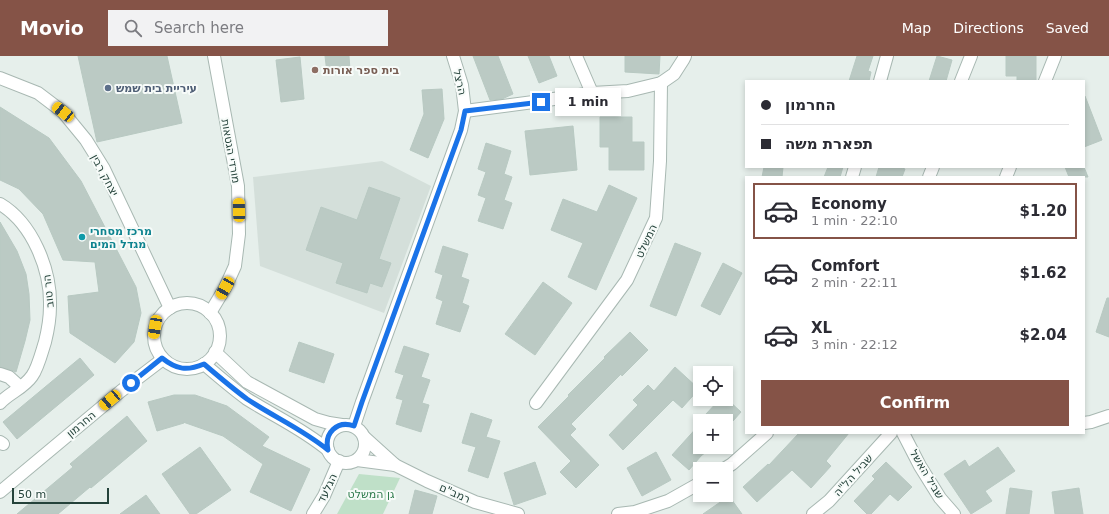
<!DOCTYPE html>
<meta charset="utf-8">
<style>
body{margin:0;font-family:"DejaVu Sans",Heebo,sans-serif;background:#f2f2f3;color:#2b2b33;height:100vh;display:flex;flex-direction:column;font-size:15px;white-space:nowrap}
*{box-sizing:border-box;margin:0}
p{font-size:13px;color:#7c7c81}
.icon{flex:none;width:22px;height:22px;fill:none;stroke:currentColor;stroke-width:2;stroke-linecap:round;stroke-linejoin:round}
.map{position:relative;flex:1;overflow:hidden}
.drawer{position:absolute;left:745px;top:120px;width:340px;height:258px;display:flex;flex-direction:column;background:#fff;border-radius:0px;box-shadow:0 2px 6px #0003}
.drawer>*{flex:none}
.guide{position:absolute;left:745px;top:24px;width:340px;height:88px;border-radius:0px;box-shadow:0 2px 6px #0003;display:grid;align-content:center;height:88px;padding:0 16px;background:#fff}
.controls{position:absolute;left:693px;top:310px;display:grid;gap:8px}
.controls a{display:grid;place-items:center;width:40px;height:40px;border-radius:0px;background:#fff;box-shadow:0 2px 6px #0003;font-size:20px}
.scale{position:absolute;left:12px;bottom:10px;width:97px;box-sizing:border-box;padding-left:4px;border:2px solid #24423a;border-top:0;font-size:11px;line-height:14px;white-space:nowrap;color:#24423a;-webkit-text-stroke:3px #f7fbf9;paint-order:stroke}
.end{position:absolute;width:18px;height:18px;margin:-9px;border:5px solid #1a73e8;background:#fff;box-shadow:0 0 0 2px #fff}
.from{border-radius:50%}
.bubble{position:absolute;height:28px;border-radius:0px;background:#fff;box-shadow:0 2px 6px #0003;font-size:13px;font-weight:800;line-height:28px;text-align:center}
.car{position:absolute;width:12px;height:24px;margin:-12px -6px;border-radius:5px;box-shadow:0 0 3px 1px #0007;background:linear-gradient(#f5c518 24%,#345 0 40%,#f5c518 0 76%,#345 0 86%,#f5c518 0)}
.guide b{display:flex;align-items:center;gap:14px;height:38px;font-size:15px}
.guide b+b{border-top:1px solid #e1e1e2}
.guide i{width:10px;height:10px;background:#2b2b33}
ul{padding:7px 0 0;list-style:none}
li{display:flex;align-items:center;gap:12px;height:56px;margin:0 8px 6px;padding:0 8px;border:2px solid transparent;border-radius:0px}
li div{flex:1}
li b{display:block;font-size:15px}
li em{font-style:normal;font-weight:800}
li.on{border-color:#855347}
li>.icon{width:36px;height:36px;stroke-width:1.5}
.action{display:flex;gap:8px;margin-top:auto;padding:8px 16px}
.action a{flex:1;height:46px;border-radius:0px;background:#855347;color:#fff;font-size:16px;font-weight:800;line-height:46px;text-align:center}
header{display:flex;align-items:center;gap:24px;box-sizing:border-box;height:56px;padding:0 20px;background:#855347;color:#fff}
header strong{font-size:19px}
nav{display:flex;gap:22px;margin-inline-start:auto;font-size:14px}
.search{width:280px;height:36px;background:#f2f2f3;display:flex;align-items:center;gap:10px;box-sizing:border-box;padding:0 14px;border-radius:0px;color:#7c7c81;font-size:15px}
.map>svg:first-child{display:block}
</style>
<header>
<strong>Movio</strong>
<div class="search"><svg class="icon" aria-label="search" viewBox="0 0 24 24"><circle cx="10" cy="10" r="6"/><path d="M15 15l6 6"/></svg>Search here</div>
<nav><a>Map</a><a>Directions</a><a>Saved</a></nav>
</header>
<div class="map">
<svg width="1109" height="458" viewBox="0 0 1109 458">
<rect width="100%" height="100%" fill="#e6efeb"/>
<path fill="#d4dfda" d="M 382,105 L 431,130 L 384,257 L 260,210 L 253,121 Z"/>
<path fill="#bfe0c8" d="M 359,418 L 400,422 L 383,458 L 337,458 Z"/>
<g fill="#bbcac4" stroke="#b8c9c2">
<path d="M 78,0 L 167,0 L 182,67 L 97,86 Z"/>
<path d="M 325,0 L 349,0 L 350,14 L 327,17 Z"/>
<path d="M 473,0 L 498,0 L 513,38 L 502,43 L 490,44 Z"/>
<path d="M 528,0 L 549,0 L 557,20 L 539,27 Z"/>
<path d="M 625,0 L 660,0 L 659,18 L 625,16 Z"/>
<path d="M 857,0 L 873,0 L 868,15 L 871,16 L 869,25 L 849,25 Z"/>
<path d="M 937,0 L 952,4 L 946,25 L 929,25 Z"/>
<path d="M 1006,0 L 1036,0 L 1036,25 L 1017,25 L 1017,20 L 1006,20 Z"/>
<path d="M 300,1 L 304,43 L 281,46 L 276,4 Z"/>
<path d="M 442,33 L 444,63 L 428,102 L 410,94 L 424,58 L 422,34 Z"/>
<path d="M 1084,40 L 1085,40 L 1102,84 L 1084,91 Z"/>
<path d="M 0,51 L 49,82 L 81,125 L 136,231 L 141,257 L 134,286 L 115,307 L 70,277 L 68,240 L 99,236 L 95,206 L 63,204 L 43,158 L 19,133 L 0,124 Z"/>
<path d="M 600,61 L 632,61 L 632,86 L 644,86 L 644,114 L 609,114 L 609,91 L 600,91 Z"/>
<path d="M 573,70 L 577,114 L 530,119 L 525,75 Z"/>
<path d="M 486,87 L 511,95 L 504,118 L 512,121 L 504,144 L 512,147 L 503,173 L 478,165 L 486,142 L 478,139 L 486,116 L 478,113 Z"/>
<path d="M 764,111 L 783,111 L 782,121 L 762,121 Z"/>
<path d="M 828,111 L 843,111 L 840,121 L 824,121 Z"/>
<path d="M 879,111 L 899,111 L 905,113 L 902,121 L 876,121 Z"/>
<path d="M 1065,111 L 1084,111 L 1088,121 L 1069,121 Z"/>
<path d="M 609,129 L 637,142 L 596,234 L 568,221 L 583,187 L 551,174 L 563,143 L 597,156 Z"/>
<path d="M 369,131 L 400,142 L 379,203 L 391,207 L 382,231 L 370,227 L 367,237 L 336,227 L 343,207 L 306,194 L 321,151 L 357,164 Z"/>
<path d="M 0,166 L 17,195 L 26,218 L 29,238 L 30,264 L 25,285 L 16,316 L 11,314 L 0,311 Z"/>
<path d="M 675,187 L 701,197 L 676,260 L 650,250 Z"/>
<path d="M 443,190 L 468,198 L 461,221 L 469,224 L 462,247 L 469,250 L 460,276 L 436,268 L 443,245 L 436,242 L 443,219 L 435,216 Z"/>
<path d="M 723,207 L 742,217 L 720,259 L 701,250 Z"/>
<path d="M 543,226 L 572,247 L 535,299 L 505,278 Z"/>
<path d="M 1107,242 L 1109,242 L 1109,281 L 1096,276 Z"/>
<path d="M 630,276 L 648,294 L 622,320 L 621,318 L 571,368 L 576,373 L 570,379 L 599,409 L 576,432 L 560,416 L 571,405 L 538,371 L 569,340 L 568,339 L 605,302 L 604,301 Z"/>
<path d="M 299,286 L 334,298 L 324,327 L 289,315 Z"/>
<path d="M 404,290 L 429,298 L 421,321 L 430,324 L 422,347 L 429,349 L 421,376 L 396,368 L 403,344 L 396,342 L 404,319 L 395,316 Z"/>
<path d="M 80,302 L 94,319 L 17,383 L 3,366 Z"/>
<path d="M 675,311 L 699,333 L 682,352 L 673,344 L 644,373 L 643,372 L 644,373 L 623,394 L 609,379 L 638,349 L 633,344 L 648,329 L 654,335 Z"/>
<path d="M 174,339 L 195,339 L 227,350 L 269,381 L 262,390 L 310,413 L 291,455 L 250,436 L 263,408 L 223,380 L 183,366 L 184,367 L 157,375 L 148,346 Z"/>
<path d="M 720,343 L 727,343 L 741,356 L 733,365 L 714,365 L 706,358 Z"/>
<path d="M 471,357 L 492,364 L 486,381 L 500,385 L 488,422 L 468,415 L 476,391 L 462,387 Z"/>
<path d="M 127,360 L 147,385 L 91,432 L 90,431 L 58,458 L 17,458 L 73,411 L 70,408 Z"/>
<path d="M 700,368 L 700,391 L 712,391 L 701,400 L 689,414 L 672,399 Z"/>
<path d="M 799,377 L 849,377 L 826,405 L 831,410 L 811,432 L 792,414 L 757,446 L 743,431 L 768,408 L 769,409 Z"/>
<path d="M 200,391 L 231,434 L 196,458 L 190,458 L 162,418 Z"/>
<path d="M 998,391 L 1015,415 L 985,435 L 992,445 L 971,458 L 944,418 L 965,404 L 969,411 Z"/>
<path d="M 656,396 L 671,424 L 642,440 L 627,412 Z"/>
<path d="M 535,406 L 546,438 L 514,449 L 504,417 Z"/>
<path d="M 886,406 L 912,431 L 898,445 L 890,438 L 871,458 L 867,458 L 854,445 L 875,423 L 872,420 Z"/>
<path d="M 1010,432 L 1032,435 L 1029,458 L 1006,458 Z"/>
<path d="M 1079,432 L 1083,458 L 1055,458 L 1052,436 Z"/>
<path d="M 415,434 L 437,440 L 432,458 L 409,458 Z"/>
<path d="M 146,439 L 160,458 L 120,458 Z"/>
<path d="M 729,440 L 742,458 L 703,458 Z"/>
</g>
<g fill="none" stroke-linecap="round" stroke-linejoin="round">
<g stroke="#a8b8b2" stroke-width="14">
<g id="minor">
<path d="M 576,0 L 592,37"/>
<path d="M 0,22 L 38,37 L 63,56 L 86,84 L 104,113 L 170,252"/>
<path d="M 880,25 L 887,0"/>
<path d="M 961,25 L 971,0"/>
<path d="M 1045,25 L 1055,0"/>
<path d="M 465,55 L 541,45 L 592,37 L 628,35 L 661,27 L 674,18 L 683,4 L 685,0"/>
<path d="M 852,121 L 855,111"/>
<path d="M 929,121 L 933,111"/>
<path d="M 1006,121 L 1010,111"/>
<path d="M 0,148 C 32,167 51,213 50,250 C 50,262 48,274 45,286 C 42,295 38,312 32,320 C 24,332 9,337 0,347"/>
<circle cx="187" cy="280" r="33"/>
<path d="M 210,257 L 225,232 L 235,210 L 239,178 L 238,130 L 214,0"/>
<path d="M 215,296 L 247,326 L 315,363 L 329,367 L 342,369"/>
<path d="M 204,308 C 218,320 232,332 247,343 C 274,360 303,373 328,394"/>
<path d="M 0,318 L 9,321 L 20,331"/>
<path d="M 536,347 L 627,224 L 656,162 L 660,105 L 661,27"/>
<path d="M 1084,367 L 1091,366 L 1109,360"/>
<circle cx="346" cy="388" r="19"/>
<path d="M 354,370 L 362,346 L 461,74 L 465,55 L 462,29 L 453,0"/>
<path d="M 903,377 L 920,410 L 940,442 L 954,458"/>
<path d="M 364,381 L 395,409 L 427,425 L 475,446 L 518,458"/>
<path d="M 0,386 L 3,388"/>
<path d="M 357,404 L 395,409"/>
<path d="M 724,413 L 732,408 L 767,377"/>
<path d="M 0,436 L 121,335 L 163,303"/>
<path d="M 313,458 L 324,440 L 339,405"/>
<path d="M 618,458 L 635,456 L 668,445 L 700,427"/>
<path d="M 813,458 L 829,445 L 891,377"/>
</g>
</g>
<use href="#minor" stroke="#fff" stroke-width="12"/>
</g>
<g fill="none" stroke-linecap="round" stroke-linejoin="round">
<path stroke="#1a73e8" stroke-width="5" d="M 131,327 L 162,302 C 177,314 187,315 204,308 C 218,320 232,332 247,343 C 274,361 302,373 328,394 C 324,377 337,364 354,370 L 362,346 L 461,74 L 465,55 L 541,46"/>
</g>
<circle fill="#8d6e63" stroke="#f7fbf9" stroke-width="1.5" cx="315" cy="14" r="4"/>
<circle fill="#5c6f8a" stroke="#f7fbf9" stroke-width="1.5" cx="108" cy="32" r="4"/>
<circle fill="#0f9aa8" stroke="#f7fbf9" stroke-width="1.5" cx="82" cy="181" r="4"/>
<g text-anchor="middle" stroke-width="4" stroke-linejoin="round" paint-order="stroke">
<g font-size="11" font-weight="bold" fill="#785e54" stroke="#f7fbf9" text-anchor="start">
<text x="323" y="18">בית ספר אורות</text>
</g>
<g font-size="11" fill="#24423a" stroke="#f7fbf9">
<text transform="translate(460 26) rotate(77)" y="4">הרצל</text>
<text transform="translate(231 95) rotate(80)" y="4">מורדי הגטאות</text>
<text transform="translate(105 119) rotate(62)" y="4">יצחק רבין</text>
<text transform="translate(646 185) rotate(-65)" y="4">המשלט</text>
<text transform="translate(48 235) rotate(-96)" y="4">הר טוב</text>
<text transform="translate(81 368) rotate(-40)" y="4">החרמון</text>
<text transform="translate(927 418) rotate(59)" y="4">שביל האשל</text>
<text transform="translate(853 419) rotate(-48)" y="4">שביל הל"ה</text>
<text transform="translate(327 432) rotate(-64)" y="4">הגלעד</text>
<text transform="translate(455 437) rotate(24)" y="4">רמב"ם</text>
</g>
<g font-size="11" font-weight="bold" fill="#4e5e75" stroke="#f7fbf9" text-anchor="start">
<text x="116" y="36">עיריית בית שמש</text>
</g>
<g font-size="11" font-weight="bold" fill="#0d838f" stroke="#f7fbf9" text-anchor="start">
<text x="90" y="179">מרכז מסחרי<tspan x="90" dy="13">מגדל המים</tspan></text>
</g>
<g font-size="11" fill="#2d7a4b" stroke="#f7fbf9">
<text x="371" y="442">גן המשלט</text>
</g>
</g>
</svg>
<div class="controls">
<a><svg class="icon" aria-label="locate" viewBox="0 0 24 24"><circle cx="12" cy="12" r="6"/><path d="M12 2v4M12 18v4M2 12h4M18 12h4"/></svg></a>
<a>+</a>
<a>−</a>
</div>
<div class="scale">50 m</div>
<i class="end from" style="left:131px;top:327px"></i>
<i class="end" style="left:541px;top:46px"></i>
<div class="bubble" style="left:555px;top:32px;width:66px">1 min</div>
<i class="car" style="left:63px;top:56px;rotate:308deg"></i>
<i class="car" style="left:239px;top:154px;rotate:359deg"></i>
<i class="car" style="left:225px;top:232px;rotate:210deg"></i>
<i class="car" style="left:155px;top:271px;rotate:189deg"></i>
<i class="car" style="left:110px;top:344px;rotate:230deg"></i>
<div class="guide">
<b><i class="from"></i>החרמון</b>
<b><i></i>תפארת משה</b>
</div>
<section class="drawer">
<ul>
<li class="on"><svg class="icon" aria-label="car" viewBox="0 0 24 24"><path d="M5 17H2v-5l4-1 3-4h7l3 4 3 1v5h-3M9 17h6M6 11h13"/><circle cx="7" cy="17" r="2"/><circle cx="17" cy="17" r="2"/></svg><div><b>Economy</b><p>1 min · 22:10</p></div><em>$1.20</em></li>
<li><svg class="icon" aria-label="car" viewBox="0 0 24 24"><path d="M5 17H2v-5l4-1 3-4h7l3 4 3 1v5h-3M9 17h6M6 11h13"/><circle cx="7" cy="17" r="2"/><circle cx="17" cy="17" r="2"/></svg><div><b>Comfort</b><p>2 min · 22:11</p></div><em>$1.62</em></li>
<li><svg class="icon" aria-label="car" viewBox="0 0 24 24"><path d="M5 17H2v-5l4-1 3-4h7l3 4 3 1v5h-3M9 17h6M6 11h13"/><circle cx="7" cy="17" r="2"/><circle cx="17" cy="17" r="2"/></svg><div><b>XL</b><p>3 min · 22:12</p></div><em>$2.04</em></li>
</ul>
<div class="action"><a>Confirm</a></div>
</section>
</div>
